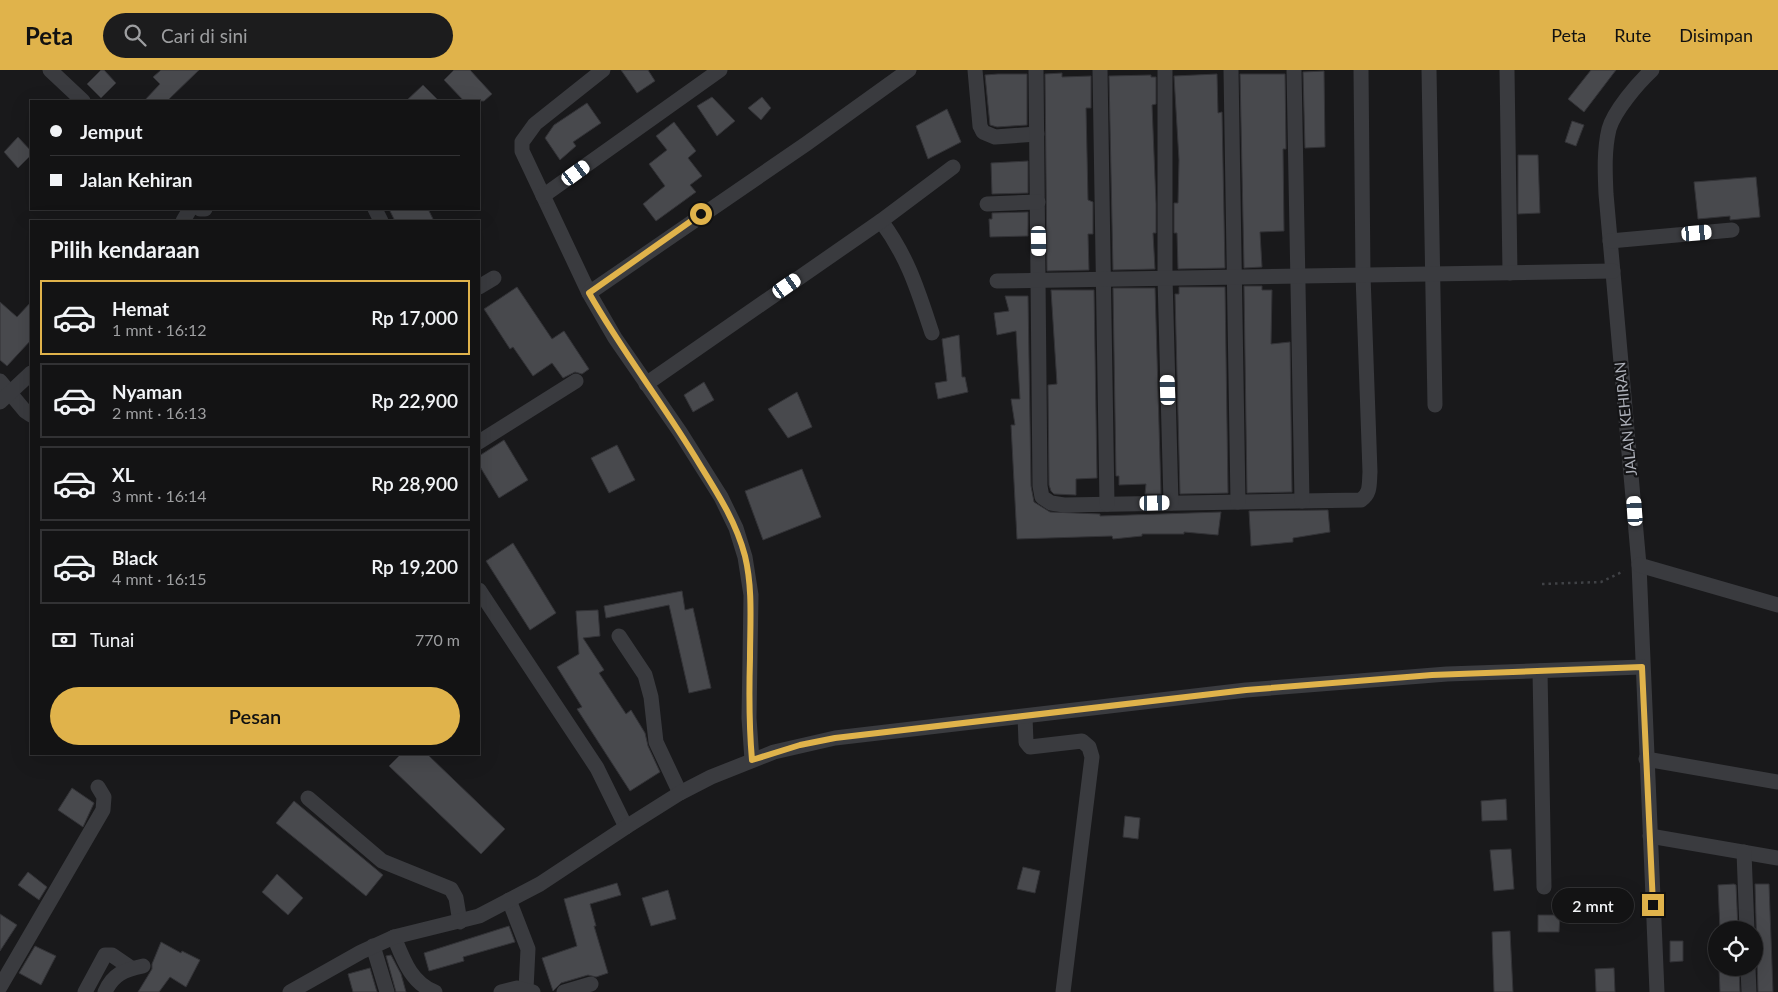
<!DOCTYPE html>
<html lang="id">
<meta charset="utf-8">
<style>
body{margin:0;font-family:Lato,sans-serif;background:#1c1c1d;color:#f1f3f6;height:100vh;display:flex;flex-direction:column;font-size:19px;white-space:nowrap}
*{box-sizing:border-box;margin:0}
p{font-size:16px;color:#9d9ea0}
.icon{flex:none;width:28px;height:28px;fill:none;stroke:currentColor;stroke-width:2;stroke-linecap:round;stroke-linejoin:round}
.map{position:relative;flex:1;overflow:hidden}
.drawer{position:absolute;left:30px;top:150px;width:450px;height:535px;display:flex;flex-direction:column;background:#131314;border-radius:0px;box-shadow:0 5px 20px #0002,0 0 0 1px #323234}
.drawer>*{flex:none}
.top-card{position:absolute;left:30px;top:30px;width:450px;height:110px;border-radius:0px;box-shadow:0 5px 20px #0002,0 0 0 1px #323234;display:grid;align-content:center;height:110px;padding:0 20px;background:#131314}
.buttons{position:absolute;left:1708px;top:851px;display:grid;gap:10px}
.buttons a{display:grid;place-items:center;width:55px;height:55px;border-radius:50%;background:#131314;box-shadow:0 5px 20px #0002,0 0 0 1px #323234;font-size:25px}
.end{position:absolute;width:22px;height:22px;margin:-11px;border:6px solid #e0b34b;background:#111;box-shadow:0 0 0 2px #111}
.from{border-radius:50%}
.bubble{position:absolute;height:35px;border-radius:18px;background:#131314;box-shadow:0 5px 20px #0002,0 0 0 1px #323234;font-size:16px;font-weight:600;line-height:35px;text-align:center}
.car{position:absolute;width:15px;height:30px;margin:-15px -8px;border-radius:6px;box-shadow:0 0 4px 1px #0007;background:linear-gradient(#fff 24%,#345 0 40%,#fff 0 76%,#345 0 86%,#fff 0)}
.top-card b{display:flex;align-items:center;gap:18px;height:48px;font-size:19px}
.top-card b+b{border-top:1px solid #323234}
.top-card i{width:12px;height:12px;background:#f1f3f6}
ul{padding:0;list-style:none}
li{display:flex;align-items:center;gap:15px;height:75px;margin:0 10px 8px;padding:0 10px;border:2px solid #323234;border-radius:0px}
li div{flex:1}
li b{display:block;font-size:19px}
li em{font-style:normal;font-weight:600}
li.current{border-color:#e0b34b}
li>.icon{width:45px;height:45px;stroke-width:1.5}
h2{padding:0 20px;font-size:22px;line-height:60px}
.pay{display:flex;align-items:center;gap:12px;height:55px;padding:0 20px;font-size:19px}
.pay p{margin-inline-start:auto}
.button{display:flex;gap:10px;margin-top:auto;padding:10px 20px}
.button a{flex:1;height:58px;border-radius:30px;background:#e0b34b;color:#111;font-size:20px;font-weight:600;line-height:58px;text-align:center}
header{display:flex;align-items:center;gap:30px;box-sizing:border-box;height:70px;padding:0 25px;background:#e0b34b;color:#111}
header strong{font-size:24px}
nav{display:flex;gap:28px;margin-inline-start:auto;font-size:18px}
.search{width:350px;height:45px;background:#1c1c1d;display:flex;align-items:center;gap:12px;box-sizing:border-box;padding:0 18px;border-radius:28px;color:#9d9ea0;font-size:19px}
.map>svg:first-child{display:block}
</style>
<header>
<strong>Peta</strong>
<div class="search"><svg class="icon" aria-label="search" viewBox="0 0 24 24"><circle cx="10" cy="10" r="6"/><path d="M15 15l6 6"/></svg>Cari di sini</div>
<nav><a>Peta</a><a>Rute</a><a>Disimpan</a></nav>
</header>
<div class="map">
<svg width="1778" height="922" viewBox="0 0 1778 922">
<rect width="100%" height="100%" fill="#19191b"/>
<g fill="#48494d" stroke="#333337">
<path d="M 101,0 L 104,0 L 116,13 L 101,28 L 87,14 Z"/>
<path d="M 161,0 L 199,0 L 167,31 L 144,31 L 160,14 L 153,7 Z"/>
<path d="M 454,0 L 470,0 L 492,24 L 484,31 L 464,31 L 444,10 Z"/>
<path d="M 621,0 L 648,0 L 655,11 L 637,23 Z"/>
<path d="M 1591,0 L 1616,0 L 1584,42 L 1568,29 Z"/>
<path d="M 1324,1 L 1325,77 L 1305,78 L 1303,2 Z"/>
<path d="M 1062,3 L 1062,7 L 1091,6 L 1091,38 L 1086,38 L 1088,130 L 1093,132 L 1093,164 L 1088,164 L 1089,200 L 1047,201 L 1045,4 Z"/>
<path d="M 998,4 L 1027,4 L 1027,55 L 997,57 L 990,55 L 985,5 Z"/>
<path d="M 1217,4 L 1218,43 L 1222,42 L 1225,198 L 1178,199 L 1177,163 L 1174,163 L 1174,133 L 1178,133 L 1179,90 L 1174,6 Z"/>
<path d="M 1240,4 L 1285,4 L 1286,79 L 1283,79 L 1284,161 L 1260,162 L 1262,197 L 1244,198 Z"/>
<path d="M 1151,5 L 1151,7 L 1156,7 L 1156,34 L 1152,35 L 1156,134 L 1156,163 L 1153,163 L 1155,199 L 1113,200 L 1109,6 Z"/>
<path d="M 423,15 L 439,31 L 406,31 Z"/>
<path d="M 712,27 L 735,51 L 717,66 L 697,36 Z"/>
<path d="M 762,27 L 771,38 L 761,50 L 748,38 Z"/>
<path d="M 587,33 L 601,53 L 573,72 L 576,76 L 560,90 L 545,68 L 554,55 Z"/>
<path d="M 947,39 L 961,72 L 928,89 L 916,56 Z"/>
<path d="M 1572,51 L 1584,55 L 1576,76 L 1565,72 Z"/>
<path d="M 674,52 L 696,81 L 688,88 L 702,106 L 690,115 L 696,122 L 656,151 L 643,134 L 665,116 L 649,94 L 667,80 L 656,66 Z"/>
<path d="M 18,67 L 31,81 L 31,85 L 18,98 L 4,82 Z"/>
<path d="M 1518,85 L 1538,85 L 1540,143 L 1518,144 Z"/>
<path d="M 1028,91 L 1028,123 L 992,124 L 991,93 Z"/>
<path d="M 1756,107 L 1760,147 L 1730,150 L 1730,146 L 1698,149 L 1694,112 Z"/>
<path d="M 389,139 L 428,139 L 434,151 L 395,151 Z"/>
<path d="M 1028,142 L 1028,166 L 990,167 L 989,149 L 992,149 L 992,143 Z"/>
<path d="M 1244,216 L 1262,216 L 1262,220 L 1272,220 L 1271,274 L 1290,272 L 1292,422 L 1247,423 Z"/>
<path d="M 517,217 L 552,269 L 564,261 L 589,299 L 582,304 L 575,302 L 563,308 L 552,293 L 533,306 L 513,277 L 510,279 L 484,239 Z"/>
<path d="M 1179,217 L 1225,217 L 1228,423 L 1180,424 L 1175,224 L 1179,224 Z"/>
<path d="M 1113,218 L 1155,218 L 1161,424 L 1145,424 L 1146,414 L 1119,415 L 1119,406 L 1116,406 Z"/>
<path d="M 1051,220 L 1094,220 L 1097,408 L 1076,409 L 1076,425 L 1054,424 L 1051,421 L 1049,415 L 1048,315 L 1057,314 Z"/>
<path d="M 1005,226 L 1028,226 L 1031,416 L 1034,432 L 1050,442 L 1100,444 L 1100,446 L 1221,442 L 1218,465 L 1184,462 L 1184,464 L 1142,464 L 1142,466 L 1113,469 L 1112,466 L 1017,469 L 1011,355 L 1015,355 L 1011,329 L 1020,329 L 1016,261 L 997,265 L 994,243 L 1009,241 Z"/>
<path d="M 0,232 L 17,247 L 31,232 L 31,270 L 7,296 L 0,290 Z"/>
<path d="M 959,265 L 962,307 L 965,307 L 968,322 L 938,329 L 935,313 L 947,311 L 942,269 Z"/>
<path d="M 704,312 L 714,330 L 693,342 L 684,325 Z"/>
<path d="M 797,322 L 812,357 L 788,368 L 768,339 Z"/>
<path d="M 504,370 L 528,410 L 499,428 L 479,395 L 479,386 Z"/>
<path d="M 617,375 L 635,410 L 609,423 L 591,388 Z"/>
<path d="M 802,399 L 821,447 L 763,470 L 745,421 Z"/>
<path d="M 1328,440 L 1330,462 L 1293,468 L 1293,472 L 1251,476 L 1249,441 Z"/>
<path d="M 513,473 L 556,543 L 530,560 L 486,491 Z"/>
<path d="M 682,521 L 685,540 L 693,538 L 711,618 L 689,623 L 669,535 L 606,548 L 604,536 Z"/>
<path d="M 598,540 L 600,566 L 583,568 L 604,600 L 599,603 L 626,644 L 631,640 L 645,663 L 648,676 L 660,702 L 630,721 L 577,639 L 582,637 L 557,597 L 579,584 L 576,541 Z"/>
<path d="M 401,684 L 427,684 L 505,759 L 481,784 L 389,696 Z"/>
<path d="M 72,718 L 94,733 L 83,757 L 58,740 Z"/>
<path d="M 1506,729 L 1507,750 L 1482,751 L 1481,731 Z"/>
<path d="M 294,731 L 383,805 L 366,826 L 276,753 Z"/>
<path d="M 1125,746 L 1140,748 L 1138,769 L 1123,767 Z"/>
<path d="M 1511,779 L 1514,819 L 1494,821 L 1490,780 Z"/>
<path d="M 1023,797 L 1040,801 L 1035,823 L 1017,819 Z"/>
<path d="M 28,802 L 47,817 L 39,830 L 18,815 Z"/>
<path d="M 277,804 L 303,828 L 288,845 L 262,822 Z"/>
<path d="M 617,813 L 621,825 L 590,834 L 596,856 L 594,856 L 608,903 L 596,907 L 588,905 L 561,913 L 553,921 L 542,888 L 577,876 L 564,829 Z"/>
<path d="M 1734,814 L 1736,815 L 1738,860 L 1720,860 L 1718,815 Z"/>
<path d="M 1755,814 L 1769,814 L 1773,922 L 1758,922 Z"/>
<path d="M 668,820 L 676,849 L 651,856 L 642,828 Z"/>
<path d="M 0,844 L 17,855 L 0,881 Z"/>
<path d="M 1538,845 L 1560,845 L 1559,862 L 1538,862 Z"/>
<path d="M 509,856 L 515,872 L 463,887 L 464,891 L 429,901 L 424,883 Z"/>
<path d="M 1510,861 L 1513,922 L 1494,922 L 1492,862 Z"/>
<path d="M 1670,871 L 1683,871 L 1683,891 L 1670,892 Z"/>
<path d="M 161,872 L 181,883 L 182,881 L 200,890 L 186,917 L 170,907 L 159,922 L 138,922 L 152,899 L 152,894 Z"/>
<path d="M 35,876 L 56,886 L 41,915 L 19,903 Z"/>
<path d="M 391,885 L 401,904 L 406,922 L 396,922 L 386,886 Z"/>
<path d="M 370,898 L 377,922 L 353,922 L 348,904 Z"/>
<path d="M 1614,898 L 1615,922 L 1596,922 L 1595,899 Z"/>
<path d="M 1719,898 L 1739,898 L 1740,922 L 1720,922 Z"/>
</g>
<g fill="none" stroke-linecap="round" stroke-linejoin="round">
<path stroke="#404246" stroke-width="2.5" stroke-dasharray="2.5 4" stroke-linecap="butt" d="M 1542,514 L 1601,512 L 1624,501"/>
<g stroke="#3a3b3f" stroke-width="15">
<path d="M 50,0 L 83,31"/>
<path d="M 603,0 L 535,54 L 522,72 L 522,81 L 589,223 L 615,268 L 680,362 L 721,427 L 736,458 L 745,487 L 751,525 L 749,648 L 752,690"/>
<path d="M 975,0 L 980,56 L 983,62 L 995,67 L 1037,64"/>
<path d="M 1036,0 L 1040,416 L 1042,427 L 1051,433 L 1064,435 L 1361,430 C 1371,423 1369,414 1370,402 L 1363,205 L 1361,0"/>
<path d="M 1100,0 L 1107,434"/>
<path d="M 1165,0 L 1165,207 L 1171,433"/>
<path d="M 1231,0 L 1238,432"/>
<path d="M 1294,0 L 1302,431"/>
<path d="M 1429,0 L 1435,335"/>
<path d="M 1507,0 L 1510,203"/>
<path d="M 1652,0 C 1638,13 1614,41 1609,59 C 1604,80 1605,102 1606,124 L 1639,495 L 1657,922"/>
<path d="M 543,126 L 720,0"/>
<path d="M 987,134 L 1038,132"/>
<path d="M 200,139 L 205,139"/>
<path d="M 375,139 L 381,151"/>
<path d="M 183,151 L 190,139"/>
<path d="M 881,151 C 908,187 918,221 932,263"/>
<path d="M 1610,171 L 1732,160"/>
<path d="M 997,211 L 1613,201"/>
<path d="M 479,217 L 494,208"/>
<path d="M 589,223 L 806,74 L 909,0"/>
<path d="M 0,311 L 25,341 L 31,345"/>
<path d="M 646,314 L 881,151 L 953,97"/>
<path d="M 0,332 L 31,303"/>
<path d="M 479,372 L 576,311"/>
<path d="M 1639,495 L 1778,535"/>
<path d="M 479,520 L 597,698 L 626,757"/>
<path d="M 619,566 L 645,605 L 651,627 L 656,672 L 680,723"/>
<path d="M 1540,601 L 1544,817"/>
<path d="M 1025,647 L 1026,672 L 1030,677 L 1082,671 L 1089,677 L 1092,687 L 1063,922"/>
<path d="M 1646,689 L 1778,712"/>
<path d="M 308,728 L 382,791 L 451,819 L 456,828 L 460,852"/>
<path d="M 1650,766 L 1778,788"/>
<path d="M 1744,782 L 1747,860"/>
<path d="M 509,830 L 528,879 L 526,919"/>
<path d="M 394,867 C 403,889 411,913 435,922"/>
<path d="M 373,876 L 387,922"/>
<path d="M 1748,898 L 1749,922"/>
<path d="M 0,917 L 103,740 L 104,727 L 98,717"/>
<path d="M 85,922 L 105,885 L 112,885 L 131,898"/>
<path d="M 105,922 C 113,904 124,900 143,896"/>
<path d="M 290,922 L 361,882 L 394,867 L 479,846 L 540,814 L 626,757 L 680,723 L 711,707 L 774,682 L 835,668 L 1246,620 L 1447,604 L 1642,597"/>
<path d="M 501,922 L 517,918 L 533,922"/>
<path d="M 564,922 L 591,914"/>
</g>
</g>
<g fill="none" stroke-linecap="round" stroke-linejoin="round">
<path stroke="#e0b34b" stroke-width="6" d="M 701,144 L 589,223 C 623,283 665,336 700,395 C 718,424 736,452 745,486 C 753,519 750,554 750,588 C 749,622 749,656 752,690 L 800,675 L 835,668 L 1246,620 L 1432,605 L 1642,597 L 1653,835"/>
</g>
<g text-anchor="middle" stroke-width="4.5" stroke-linejoin="round" paint-order="stroke">
<g font-size="15" fill="#adb0b9" stroke="#141416">
<text transform="translate(1626 349) rotate(-96)" y="5">JALAN KEHIRAN</text>
</g>
</g>
</svg>
<div class="buttons">
<a><svg class="icon" aria-label="locate" viewBox="0 0 24 24"><circle cx="12" cy="12" r="6"/><path d="M12 2v4M12 18v4M2 12h4M18 12h4"/></svg></a>
</div>
<i class="end from" style="left:701px;top:144px"></i>
<i class="end" style="left:1653px;top:835px"></i>
<div class="bubble" style="left:1552px;top:818px;width:82px">2 mnt</div>
<i class="car" style="left:576px;top:103px;rotate:54deg"></i>
<i class="car" style="left:1697px;top:163px;rotate:85deg"></i>
<i class="car" style="left:1039px;top:171px;rotate:179deg"></i>
<i class="car" style="left:787px;top:216px;rotate:55deg"></i>
<i class="car" style="left:1168px;top:320px;rotate:358deg"></i>
<i class="car" style="left:1155px;top:433px;rotate:89deg"></i>
<i class="car" style="left:1635px;top:441px;rotate:356deg"></i>
<div class="top-card">
<b><i class="from"></i>Jemput</b>
<b><i></i>Jalan Kehiran</b>
</div>
<section class="drawer">
<h2>Pilih kendaraan</h2>
<ul>
<li class="current"><svg class="icon" aria-label="car" viewBox="0 0 24 24"><path d="M5 17H2v-5l4-1 3-4h7l3 4 3 1v5h-3M9 17h6M6 11h13"/><circle cx="7" cy="17" r="2"/><circle cx="17" cy="17" r="2"/></svg><div><b>Hemat</b><p>1 mnt · 16:12</p></div><em>Rp 17,000</em></li>
<li><svg class="icon" aria-label="car" viewBox="0 0 24 24"><path d="M5 17H2v-5l4-1 3-4h7l3 4 3 1v5h-3M9 17h6M6 11h13"/><circle cx="7" cy="17" r="2"/><circle cx="17" cy="17" r="2"/></svg><div><b>Nyaman</b><p>2 mnt · 16:13</p></div><em>Rp 22,900</em></li>
<li><svg class="icon" aria-label="car" viewBox="0 0 24 24"><path d="M5 17H2v-5l4-1 3-4h7l3 4 3 1v5h-3M9 17h6M6 11h13"/><circle cx="7" cy="17" r="2"/><circle cx="17" cy="17" r="2"/></svg><div><b>XL</b><p>3 mnt · 16:14</p></div><em>Rp 28,900</em></li>
<li><svg class="icon" aria-label="car" viewBox="0 0 24 24"><path d="M5 17H2v-5l4-1 3-4h7l3 4 3 1v5h-3M9 17h6M6 11h13"/><circle cx="7" cy="17" r="2"/><circle cx="17" cy="17" r="2"/></svg><div><b>Black</b><p>4 mnt · 16:15</p></div><em>Rp 19,200</em></li>
</ul>
<div class="pay"><svg class="icon" aria-label="cash" viewBox="0 0 24 24"><path d="M3 7h18v10H3z"/><circle cx="12" cy="12" r="2"/></svg>Tunai<p>770 m</p></div>
<div class="button"><a>Pesan</a></div>
</section>
</div>
